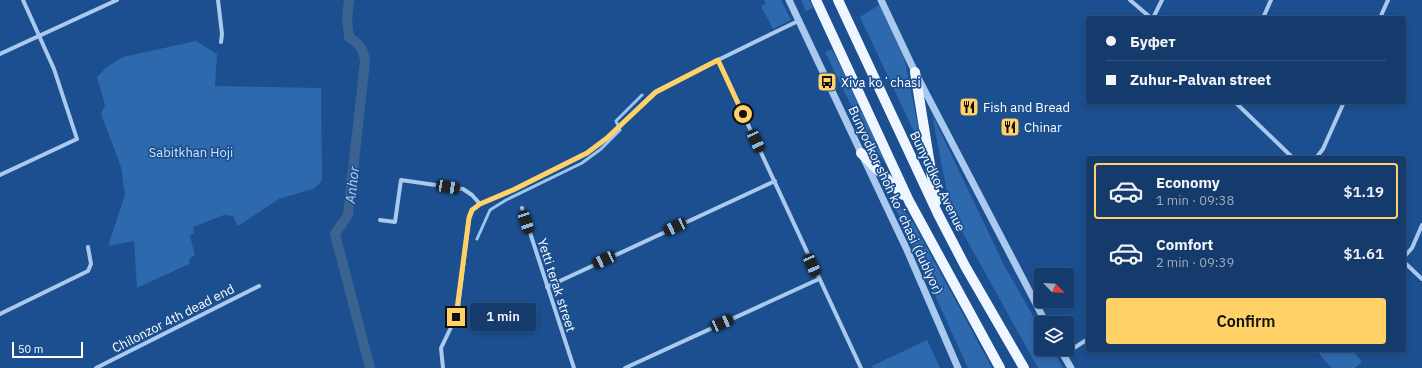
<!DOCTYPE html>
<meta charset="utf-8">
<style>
body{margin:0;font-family:"IBM Plex Sans",sans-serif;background:#214673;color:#f1f3f6;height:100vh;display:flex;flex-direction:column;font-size:15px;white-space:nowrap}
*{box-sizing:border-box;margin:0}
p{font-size:13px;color:#9dadc1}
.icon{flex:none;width:22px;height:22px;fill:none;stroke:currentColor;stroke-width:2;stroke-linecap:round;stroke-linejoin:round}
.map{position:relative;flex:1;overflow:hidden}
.drawer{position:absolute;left:1086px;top:156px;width:320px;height:196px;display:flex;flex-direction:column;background:#143b6b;border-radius:4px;box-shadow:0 2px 6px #0003,0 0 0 1px #33557e}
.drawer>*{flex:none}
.hud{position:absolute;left:1086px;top:16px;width:320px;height:88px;border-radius:4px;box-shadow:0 2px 6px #0003,0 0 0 1px #33557e;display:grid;align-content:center;height:88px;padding:0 20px;background:#143b6b}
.needle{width:26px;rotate:115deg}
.buttons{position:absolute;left:1034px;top:268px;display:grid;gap:8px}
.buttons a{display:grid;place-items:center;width:40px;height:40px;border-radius:4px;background:#143b6b;box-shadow:0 2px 6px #0003,0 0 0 1px #33557e;font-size:20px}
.scale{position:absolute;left:12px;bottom:10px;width:71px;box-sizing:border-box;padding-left:4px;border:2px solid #fff;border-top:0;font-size:11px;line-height:14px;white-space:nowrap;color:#fff;-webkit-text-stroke:3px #1b4f8f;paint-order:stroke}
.end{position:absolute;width:18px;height:18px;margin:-9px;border:5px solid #ffd166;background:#111;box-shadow:0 0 0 2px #111}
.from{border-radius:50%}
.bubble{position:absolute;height:28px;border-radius:4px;background:#143b6b;box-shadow:0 2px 6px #0003,0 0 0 1px #33557e;font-size:13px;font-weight:600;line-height:28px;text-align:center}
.car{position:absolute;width:12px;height:24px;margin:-12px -6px;border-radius:5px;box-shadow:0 0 3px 1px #0007;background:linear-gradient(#222 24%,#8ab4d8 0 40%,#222 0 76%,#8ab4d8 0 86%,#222 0)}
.hud b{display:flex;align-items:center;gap:14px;height:38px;font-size:15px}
.hud b+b{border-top:1px solid #33557e}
.hud i{width:10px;height:10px;background:#f1f3f6}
ul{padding:7px 0 0;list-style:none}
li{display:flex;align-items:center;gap:12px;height:56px;margin:0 8px 6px;padding:0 12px;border:2px solid transparent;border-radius:4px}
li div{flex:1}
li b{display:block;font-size:15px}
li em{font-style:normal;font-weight:600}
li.active{border-color:#ffd166}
li>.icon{width:36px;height:36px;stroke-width:1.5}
.cta{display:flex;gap:8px;margin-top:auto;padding:8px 20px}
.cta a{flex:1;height:46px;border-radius:4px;background:#ffd166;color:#111;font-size:16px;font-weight:600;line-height:46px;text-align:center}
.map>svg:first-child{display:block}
</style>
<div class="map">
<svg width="1422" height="368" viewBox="0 0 1422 368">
<rect width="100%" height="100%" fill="#1b4f8f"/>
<g fill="#2e69ad">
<path d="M 764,0 L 781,0 L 791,20 L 773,29 L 761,6 L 766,4 Z"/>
<path d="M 801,0 L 809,0 L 813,8 L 806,11 Z"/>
<path d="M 879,5 L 904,57 L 923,151 L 860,17 Z"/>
<path d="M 196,41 L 217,54 L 215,86 L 321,88 L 322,180 L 317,186 L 313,189 L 279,199 L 238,226 L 233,216 L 224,215 L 193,227 L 194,233 L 190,236 L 195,255 L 190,258 L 189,264 L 137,288 L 134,241 L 108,246 L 125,195 L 121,167 L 101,114 L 105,105 L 97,77 L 107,67 L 123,57 Z"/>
<path d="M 832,49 L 889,168 L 869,142 L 825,52 Z"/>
<path d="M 932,114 L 1004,265 L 1041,330 L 1041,349 L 1052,349 L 1063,368 L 1038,368 L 953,215 L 946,187 Z"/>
<path d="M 894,198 L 913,222 L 992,368 L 968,368 L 891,199 Z"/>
<path d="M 927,340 L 940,368 L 873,368 L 872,366 Z"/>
<path d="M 1316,350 L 1352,350 L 1362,362 L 1355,368 L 1331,368 Z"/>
</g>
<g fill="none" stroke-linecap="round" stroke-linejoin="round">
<path stroke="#9cc4f0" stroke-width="3" d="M 477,239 L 490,210 L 506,200 L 582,163 L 601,149 L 620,130 L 616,121 L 642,95"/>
<path stroke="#3c6290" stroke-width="10" d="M 349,0 L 347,18 L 349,37 C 359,44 364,49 365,62 L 348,215 L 335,234 L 370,368"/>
<g stroke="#a9c9ee" stroke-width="4">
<path d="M 218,0 L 222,34 L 221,42"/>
<path d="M 1130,0 L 1151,18"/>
<path d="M 1153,18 L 1162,0"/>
<path d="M 1263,18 L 1271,0"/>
<path d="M 1380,18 L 1388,0"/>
<path d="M 798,21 L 718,60 L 861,368"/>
<path d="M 0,54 L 117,0"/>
<path d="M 1235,102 L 1293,158"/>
<path d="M 1316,158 L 1323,149 L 1344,102"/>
<path d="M 0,175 L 77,139 L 54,69 L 23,0"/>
<path d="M 522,208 L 574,368"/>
<path d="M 380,220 L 395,222 L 401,180 L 463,189 L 472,195 L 480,204"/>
<path d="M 1404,257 L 1412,248 L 1422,225"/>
<path d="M 1404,262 L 1422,279"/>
<path d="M 547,287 L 775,181"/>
<path d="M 0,314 L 88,271 L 91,264 L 88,247"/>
<path d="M 1063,355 L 1088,339"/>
<path d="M 96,368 L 259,286"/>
<path d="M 443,368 L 441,348 L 456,317 L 458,308 L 469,218 L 472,210 L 480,204 L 513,190 L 587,153 L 607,138 L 655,92 L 718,60"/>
<path d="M 625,368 L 819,279"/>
</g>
<g stroke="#a9c9ee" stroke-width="7">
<path d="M 789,0 L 907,250 L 958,368"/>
<path d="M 881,0 L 915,72 L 1046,323"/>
<path d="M 1060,349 L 1071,368"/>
</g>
<g stroke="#f0f6ff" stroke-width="10">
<path d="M 816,0 L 909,201 L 1000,368"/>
<path d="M 838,0 L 938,214 L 965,266 L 1024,368"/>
<path d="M 915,72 L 936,202"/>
<path d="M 861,153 L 903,195"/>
</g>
</g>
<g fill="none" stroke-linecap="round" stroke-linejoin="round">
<path stroke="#ffd166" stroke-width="5" d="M 456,317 L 469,218 L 472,210 L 480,204 L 513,190 L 587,153 L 607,138 L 656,92 L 718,60 L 743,114"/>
</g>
<defs>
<g id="bus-square" transform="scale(1)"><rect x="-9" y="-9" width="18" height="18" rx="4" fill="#ffd166" stroke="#1b4f8f"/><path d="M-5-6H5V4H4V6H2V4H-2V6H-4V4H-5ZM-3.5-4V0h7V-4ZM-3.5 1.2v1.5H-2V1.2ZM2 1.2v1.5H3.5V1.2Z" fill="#111"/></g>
<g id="restaurant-square" transform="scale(1)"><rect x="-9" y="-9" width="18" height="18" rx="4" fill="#ffd166" stroke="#1b4f8f"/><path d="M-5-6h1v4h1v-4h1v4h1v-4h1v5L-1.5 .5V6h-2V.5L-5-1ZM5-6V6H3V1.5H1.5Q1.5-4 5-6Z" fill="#111"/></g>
</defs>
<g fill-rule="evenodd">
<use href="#bus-square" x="827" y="82"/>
<use href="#restaurant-square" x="969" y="107"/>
<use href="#restaurant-square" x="1010" y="127"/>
</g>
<g text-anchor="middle" stroke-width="3.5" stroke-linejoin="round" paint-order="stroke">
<g font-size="13" fill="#fff" stroke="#1b4f8f" text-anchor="start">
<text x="841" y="87">Xiva koʻchasi</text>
<text x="983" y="112">Fish and Bread</text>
<text x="1024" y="132">Chinar</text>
</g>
<g font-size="13" fill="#cfe3fa" stroke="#1b4f8f">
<text x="191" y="157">Sabitkhan Hoji</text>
</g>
<g font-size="13" fill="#fff" stroke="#1b4f8f">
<text transform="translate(938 181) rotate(64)" y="5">Bunyudkor Avenue</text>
<text transform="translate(896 200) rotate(65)" y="5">Bunyodkor shoh koʻchasi (dublyor)</text>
<text transform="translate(557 285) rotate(72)" y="5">Yetti terak street</text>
<text transform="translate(173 318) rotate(-27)" y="5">Chilonzor 4th dead end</text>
</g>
<g font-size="14" font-style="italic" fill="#b5d3f5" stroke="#1b4f8f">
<text transform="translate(352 185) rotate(-84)" y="5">Anhor</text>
</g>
</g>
</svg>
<div class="buttons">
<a><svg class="needle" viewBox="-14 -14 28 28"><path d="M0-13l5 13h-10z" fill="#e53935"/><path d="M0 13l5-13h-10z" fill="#9dadc1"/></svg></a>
<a><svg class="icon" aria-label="layers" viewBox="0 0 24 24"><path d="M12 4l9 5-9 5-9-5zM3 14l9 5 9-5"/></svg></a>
</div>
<div class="scale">50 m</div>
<i class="end from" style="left:743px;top:114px"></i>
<i class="end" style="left:456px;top:317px"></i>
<div class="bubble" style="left:470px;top:303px;width:66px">1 min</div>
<i class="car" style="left:756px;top:141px;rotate:155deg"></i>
<i class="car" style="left:448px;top:187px;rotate:99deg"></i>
<i class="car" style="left:526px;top:222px;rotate:162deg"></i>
<i class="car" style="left:675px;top:227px;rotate:245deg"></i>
<i class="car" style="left:604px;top:260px;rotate:245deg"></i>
<i class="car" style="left:812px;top:265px;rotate:156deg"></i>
<i class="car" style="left:722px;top:323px;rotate:66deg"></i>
<div class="hud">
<b><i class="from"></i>Буфет</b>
<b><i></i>Zuhur-Palvan street</b>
</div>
<section class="drawer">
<ul>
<li class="active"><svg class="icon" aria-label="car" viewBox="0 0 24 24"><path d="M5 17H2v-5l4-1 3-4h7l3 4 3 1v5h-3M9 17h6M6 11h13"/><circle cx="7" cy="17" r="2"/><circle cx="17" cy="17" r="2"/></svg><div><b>Economy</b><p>1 min · 09:38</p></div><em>$1.19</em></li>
<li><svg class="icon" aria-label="car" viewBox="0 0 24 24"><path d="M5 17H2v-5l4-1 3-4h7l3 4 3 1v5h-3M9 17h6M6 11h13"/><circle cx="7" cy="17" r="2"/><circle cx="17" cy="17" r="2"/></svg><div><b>Comfort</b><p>2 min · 09:39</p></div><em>$1.61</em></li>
</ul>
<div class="cta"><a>Confirm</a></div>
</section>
</div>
